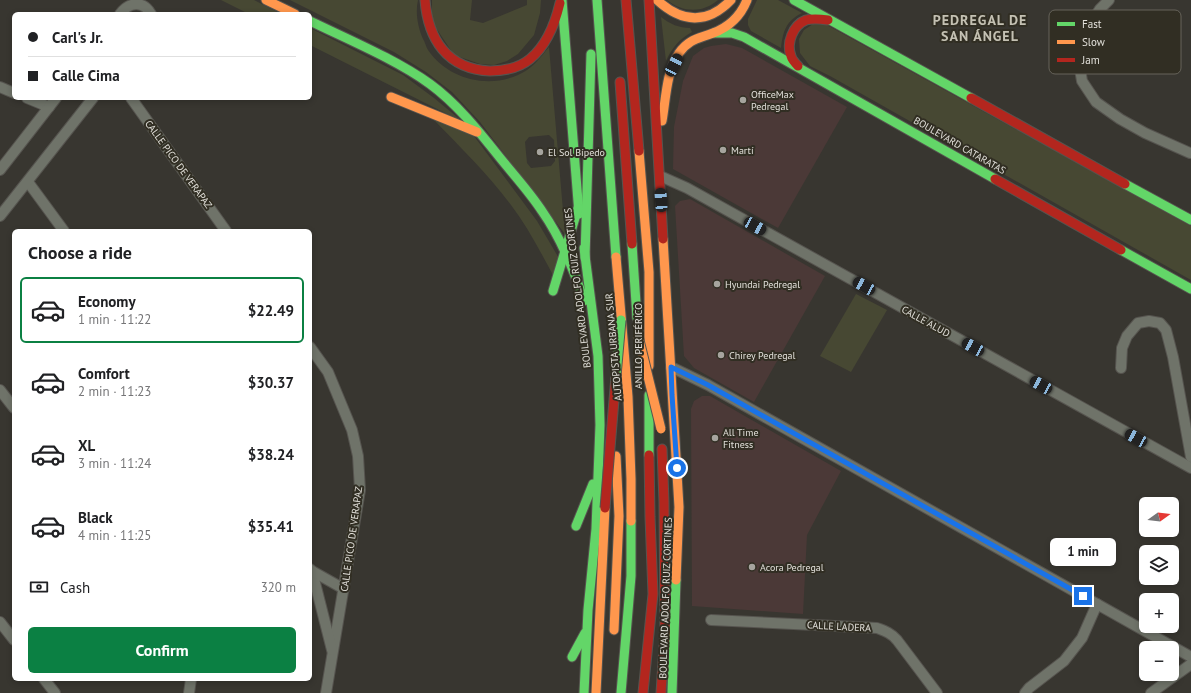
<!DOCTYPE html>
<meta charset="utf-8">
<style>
body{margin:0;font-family:"PT Sans",sans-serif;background:#f2f2f2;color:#202124;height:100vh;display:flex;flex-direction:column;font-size:15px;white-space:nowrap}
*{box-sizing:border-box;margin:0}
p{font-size:13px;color:#757577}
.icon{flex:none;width:22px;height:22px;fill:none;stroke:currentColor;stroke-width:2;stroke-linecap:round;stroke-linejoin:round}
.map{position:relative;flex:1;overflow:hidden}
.panel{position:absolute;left:12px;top:229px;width:300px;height:452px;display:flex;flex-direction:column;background:#fff;border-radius:6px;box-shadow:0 2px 6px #0003}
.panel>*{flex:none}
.guide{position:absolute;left:12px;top:12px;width:300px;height:88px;border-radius:6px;box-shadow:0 2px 6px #0003;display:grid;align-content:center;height:88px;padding:0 16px;background:#fff}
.needle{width:26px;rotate:75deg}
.buttons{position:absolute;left:1139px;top:497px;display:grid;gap:8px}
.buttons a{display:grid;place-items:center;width:40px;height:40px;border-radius:6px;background:#fff;box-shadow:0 2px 6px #0003;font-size:20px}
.end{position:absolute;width:18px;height:18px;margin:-9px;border:5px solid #1a73e8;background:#fff;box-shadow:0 0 0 2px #fff}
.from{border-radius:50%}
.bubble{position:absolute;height:28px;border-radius:6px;background:#fff;box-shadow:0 2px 6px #0003;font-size:13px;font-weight:700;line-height:28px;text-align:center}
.car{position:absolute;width:12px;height:24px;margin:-12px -6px;border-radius:5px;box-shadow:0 0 3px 1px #0007;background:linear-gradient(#222 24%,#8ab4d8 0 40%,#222 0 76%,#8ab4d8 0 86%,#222 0)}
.guide b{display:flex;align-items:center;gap:14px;height:38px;font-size:15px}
.guide b+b{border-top:1px solid #e0e0e0}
.guide i{width:10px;height:10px;background:#202124}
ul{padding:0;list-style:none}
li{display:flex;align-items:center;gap:12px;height:66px;margin:0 8px 6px;padding:0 8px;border:2px solid transparent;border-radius:6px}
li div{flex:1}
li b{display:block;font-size:15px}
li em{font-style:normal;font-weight:700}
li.current{border-color:#0b8043}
li>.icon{width:36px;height:36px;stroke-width:1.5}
h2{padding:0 16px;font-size:18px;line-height:48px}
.pay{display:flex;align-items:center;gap:10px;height:44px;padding:0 16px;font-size:15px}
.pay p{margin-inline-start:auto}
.action{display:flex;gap:8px;margin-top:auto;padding:8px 16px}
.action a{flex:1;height:46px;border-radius:6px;background:#0b8043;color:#fff;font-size:16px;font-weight:700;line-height:46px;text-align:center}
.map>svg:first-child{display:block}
</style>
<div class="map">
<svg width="1191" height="693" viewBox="0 0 1191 693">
<rect width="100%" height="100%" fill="#383630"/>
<g fill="#4b3937">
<path d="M 726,44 L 742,48 L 847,107 L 778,228 L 673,169 L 674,127 L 683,81 L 693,56 L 704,48 L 711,46 Z"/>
<path d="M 690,199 L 825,276 L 754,402 L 694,368 L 684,356 L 675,206 L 680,201 Z"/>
<path d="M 702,396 L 710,396 L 841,471 L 807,535 L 803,614 L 692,606 L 691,409 L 694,401 Z"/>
</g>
<g fill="#474833" fill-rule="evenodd">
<path d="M 221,0 L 254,0 L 281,14 L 249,14 Z"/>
<path d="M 290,0 L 418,0 C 415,13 418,27 423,39 C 425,42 426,47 428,50 C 448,79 487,89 518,75 C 532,69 540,58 549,47 L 565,234 L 480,122 L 452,92 L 426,72 L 394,52 ZM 549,135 L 554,140 L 555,161 L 551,166 L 531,168 L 527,163 L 525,142 L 529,137 Z"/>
<path d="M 432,0 L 472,0 L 470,20 L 483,23 L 527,5 L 527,0 L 541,0 L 540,13 L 534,35 L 518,54 L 507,61 L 494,65 L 480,64 L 454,55 L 432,22 Z"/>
<path d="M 667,0 L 718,0 C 703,13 683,13 667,0 Z"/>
<path d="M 757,0 L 778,0 L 802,13 C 786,21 783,31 781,48 L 751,31 L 748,25 L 748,19 Z"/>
<path d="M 661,17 C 670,24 679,28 690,28 L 692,32 C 679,39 672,48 666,61 Z"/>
<path d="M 813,24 L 827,25 L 1191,226 L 1191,280 L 830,76 L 810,66 L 800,53 L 799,39 L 804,30 Z"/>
<path d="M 310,28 L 403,75 L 434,98 L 463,122 L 310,45 Z"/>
<path d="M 433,119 L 474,136 L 537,221 L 560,260 L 553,275 C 540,251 527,226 511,205 C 488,174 460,147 433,119 Z"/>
<path d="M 856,294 L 887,310 L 851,372 L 820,356 Z"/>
</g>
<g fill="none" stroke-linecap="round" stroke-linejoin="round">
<g stroke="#56544f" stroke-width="12">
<g id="street">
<path d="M 1109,0 L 1100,9 L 1090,25 L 1082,44 L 1079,63 L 1082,81 L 1096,102 L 1120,119 L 1145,133 L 1190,153"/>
<path d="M 120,14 C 129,2 143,0 151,14"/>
<path d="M 0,87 L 14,93"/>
<path d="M 27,98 L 49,107"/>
<path d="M 131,98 L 226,231"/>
<path d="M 0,170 L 56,98"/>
<path d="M 660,176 L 687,188 L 1191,468"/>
<path d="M 28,182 L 64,231"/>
<path d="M 0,216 L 93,98"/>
<path d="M 310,347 L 328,372 L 352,430 L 358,456 L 360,490 L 326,693"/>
<path d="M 671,367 L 708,385 L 1191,657"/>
<path d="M 1121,368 L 1122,348 L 1127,336 L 1138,323 L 1149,321 L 1160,323 L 1166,330 L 1173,357 L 1191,457"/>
<path d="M 0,390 L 14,408"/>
<path d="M 310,569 L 312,571 L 332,650"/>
<path d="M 312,571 L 344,589"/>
<path d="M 711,620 L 877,628 C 885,631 891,633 897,640 L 937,693"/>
<path d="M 0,622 L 14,640"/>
<path d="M 44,679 L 55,693"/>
<path d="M 189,693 L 191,679"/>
<path d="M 1025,693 L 1029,688 L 1064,661 L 1082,638 L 1097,604"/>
<path d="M 1151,693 L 1191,664"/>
</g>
</g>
<g stroke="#56544f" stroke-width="11">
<g id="fast">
<path d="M 562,0 L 579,214"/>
<path d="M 597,0 L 616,257"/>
<path d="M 794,0 L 971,98"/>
<path d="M 310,21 C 349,40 395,59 430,84 C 456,103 477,129 497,154 C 512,173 529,191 542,211 C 561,238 574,270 584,301"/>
<path d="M 714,33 L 732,33 L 744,37 L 995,179"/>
<path d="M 1125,184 L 1191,220"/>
<path d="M 632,244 L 637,318"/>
<path d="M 584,248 L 598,356 L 600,425 L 596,529 L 588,610 L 584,693"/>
<path d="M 1121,250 L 1191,289"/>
<path d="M 585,258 L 591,54"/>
<path d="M 553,291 L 578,208"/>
<path d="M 649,395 L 649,455"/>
<path d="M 576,526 L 593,484"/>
<path d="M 572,657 L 585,633"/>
<path d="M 621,693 L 631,576 L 631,521"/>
<path d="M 672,693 L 676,580"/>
</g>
</g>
<g stroke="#56544f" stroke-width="11">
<g id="slow">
<path d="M 266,0 L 295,14"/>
<path d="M 657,0 C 682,23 707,25 731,0"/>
<path d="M 391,97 L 477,132"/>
<path d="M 662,121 C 666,99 666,72 679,53 C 689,39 698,39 713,33 C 729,27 741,15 747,0"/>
<path d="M 639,151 L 649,272 L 649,366"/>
<path d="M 663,239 L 679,507 L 676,580"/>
<path d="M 616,257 L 628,397 L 631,479 L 631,521"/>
<path d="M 614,630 L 619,516 L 616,456"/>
<path d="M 596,693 L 605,508"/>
</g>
</g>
<g stroke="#56544f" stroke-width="11">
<g id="jam">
<path d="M 425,0 C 428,39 447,69 490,71 C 504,71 519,68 530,59 C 547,45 555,24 560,3"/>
<path d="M 626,0 L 639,151"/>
<path d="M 649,0 L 663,239"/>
<path d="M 798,66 C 795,63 792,60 791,56 C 786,43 793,25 806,20 C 813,18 821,19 828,20"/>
<path d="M 620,82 L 632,244"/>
<path d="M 971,98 L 1125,184"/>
<path d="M 995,179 L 1121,250"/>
<path d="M 643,693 L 653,594 L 650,517 L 649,455"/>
<path d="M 661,693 L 665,631 L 664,502 L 662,449"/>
</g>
</g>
<use href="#street" stroke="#6f7369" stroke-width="10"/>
<use href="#fast" stroke="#63d668" stroke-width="9"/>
<use href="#slow" stroke="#ff974d" stroke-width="9"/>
<use href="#jam" stroke="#b3261e" stroke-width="9"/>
<g stroke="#56544f" stroke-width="11" stroke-linecap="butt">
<path id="fast-bridge" d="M 616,376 L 621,320"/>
</g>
<g stroke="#56544f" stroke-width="11" stroke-linecap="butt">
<path id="slow-bridge" d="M 638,336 L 661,429"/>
</g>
<g stroke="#56544f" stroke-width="11" stroke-linecap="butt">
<path id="jam-bridge" d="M 605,508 L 616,376"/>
</g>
<use href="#fast-bridge" stroke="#63d668" stroke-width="9"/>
<use href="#slow-bridge" stroke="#ff974d" stroke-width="9"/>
<use href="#jam-bridge" stroke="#b3261e" stroke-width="9"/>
</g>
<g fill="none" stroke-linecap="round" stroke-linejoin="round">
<path stroke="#1a73e8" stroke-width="5" d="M 677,468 L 672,395 L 671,367 L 708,385 L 1083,596"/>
</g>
<g fill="#a6a49e" stroke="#312e23" stroke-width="1.5">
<circle cx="743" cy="100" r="4"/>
<circle cx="723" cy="150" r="4"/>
<circle cx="540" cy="152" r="4"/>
<circle cx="717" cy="284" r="4"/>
<circle cx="721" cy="355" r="4"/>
<circle cx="715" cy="438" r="4"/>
<circle cx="752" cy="567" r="4"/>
</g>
<g text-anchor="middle" stroke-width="4" stroke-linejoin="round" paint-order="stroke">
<g font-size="10" fill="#e2e0da" stroke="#312e23" text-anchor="start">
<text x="751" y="98">OfficeMax<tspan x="751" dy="12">Pedregal</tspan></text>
<text x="731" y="154">Martí</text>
<text x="548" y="156">El Sol Bípedo</text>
<text x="725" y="288">Hyundai Pedregal</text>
<text x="729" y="359">Chirey Pedregal</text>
<text x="723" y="436">All Time<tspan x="723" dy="12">Fitness</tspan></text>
<text x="760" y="571">Acora Pedregal</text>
</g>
<g font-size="10" fill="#e2e0da" stroke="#312e23">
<text transform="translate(960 145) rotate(30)" y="4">BOULEVARD CATARATAS</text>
<text transform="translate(179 164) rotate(54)" y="4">CALLE PICO DE VERAPAZ</text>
<text transform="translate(577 288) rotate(-97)" y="4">BOULEVARD ADOLFO RUIZ CORTINES</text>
<text transform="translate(926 321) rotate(29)" y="4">CALLE ALUD</text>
<text transform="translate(638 346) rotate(-90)" y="4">ANILLO PERIFÉRICO</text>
<text transform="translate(613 347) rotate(-95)" y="4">AUTOPISTA URBANA SUR</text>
<text transform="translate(351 539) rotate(-82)" y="4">CALLE PICO DE VERAPAZ</text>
<text transform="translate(665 598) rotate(-88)" y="4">BOULEVARD ADOLFO RUIZ CORTINES</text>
<text transform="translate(839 626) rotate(3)" y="4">CALLE LADERA</text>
</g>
<g font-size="14" font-weight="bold" letter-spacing="1" fill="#c4c1b3" stroke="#312e23">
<text x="980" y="25">PEDREGAL DE<tspan x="980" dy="16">SAN ÁNGEL</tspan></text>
</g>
</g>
<rect x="1049" y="10" width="132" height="64" rx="6" fill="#312e23" stroke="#66635a" stroke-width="1"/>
<rect x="1057" y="22" width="18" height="4" fill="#63d668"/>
<rect x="1057" y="40" width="18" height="4" fill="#ff974d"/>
<rect x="1057" y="58" width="18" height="4" fill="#b3261e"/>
<g font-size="11" fill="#e2e0da">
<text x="1082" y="28">Fast</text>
<text x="1082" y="46">Slow</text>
<text x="1082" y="64">Jam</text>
</g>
</svg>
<div class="buttons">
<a><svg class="needle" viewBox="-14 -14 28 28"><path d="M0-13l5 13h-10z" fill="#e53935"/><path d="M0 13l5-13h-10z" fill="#757577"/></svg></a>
<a><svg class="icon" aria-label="layers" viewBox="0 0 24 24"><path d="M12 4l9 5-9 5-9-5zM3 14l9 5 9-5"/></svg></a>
<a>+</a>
<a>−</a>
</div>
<i class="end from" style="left:677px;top:468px"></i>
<i class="end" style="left:1083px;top:596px"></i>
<div class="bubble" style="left:1050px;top:538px;width:66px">1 min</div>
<i class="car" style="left:674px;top:65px;rotate:27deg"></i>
<i class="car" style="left:661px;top:200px;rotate:356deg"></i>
<i class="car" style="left:755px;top:226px;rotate:119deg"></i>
<i class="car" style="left:864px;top:286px;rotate:299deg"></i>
<i class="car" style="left:973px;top:347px;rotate:299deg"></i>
<i class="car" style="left:1041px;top:385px;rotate:299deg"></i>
<i class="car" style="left:1136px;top:438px;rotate:299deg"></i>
<div class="guide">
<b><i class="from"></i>Carl's Jr.</b>
<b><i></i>Calle Cima</b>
</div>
<section class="panel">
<h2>Choose a ride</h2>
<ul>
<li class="current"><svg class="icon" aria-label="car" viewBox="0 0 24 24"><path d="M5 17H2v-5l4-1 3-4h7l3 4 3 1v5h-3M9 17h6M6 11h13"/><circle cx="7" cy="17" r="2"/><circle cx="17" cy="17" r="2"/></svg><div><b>Economy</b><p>1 min · 11:22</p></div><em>$22.49</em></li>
<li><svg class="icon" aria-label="car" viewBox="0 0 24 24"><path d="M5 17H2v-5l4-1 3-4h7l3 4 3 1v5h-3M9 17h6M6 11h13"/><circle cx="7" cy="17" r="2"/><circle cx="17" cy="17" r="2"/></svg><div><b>Comfort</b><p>2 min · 11:23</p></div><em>$30.37</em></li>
<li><svg class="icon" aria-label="car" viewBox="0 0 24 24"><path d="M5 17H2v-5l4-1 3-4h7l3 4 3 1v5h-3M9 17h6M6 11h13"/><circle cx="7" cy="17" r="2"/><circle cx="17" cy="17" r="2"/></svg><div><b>XL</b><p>3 min · 11:24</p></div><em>$38.24</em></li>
<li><svg class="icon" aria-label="car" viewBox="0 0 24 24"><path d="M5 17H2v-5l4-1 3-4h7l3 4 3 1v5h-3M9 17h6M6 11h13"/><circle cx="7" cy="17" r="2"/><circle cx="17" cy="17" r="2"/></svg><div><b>Black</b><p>4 min · 11:25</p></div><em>$35.41</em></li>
</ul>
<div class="pay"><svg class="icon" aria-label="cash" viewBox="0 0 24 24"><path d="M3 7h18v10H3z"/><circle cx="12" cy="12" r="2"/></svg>Cash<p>320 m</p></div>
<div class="action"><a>Confirm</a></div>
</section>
</div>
